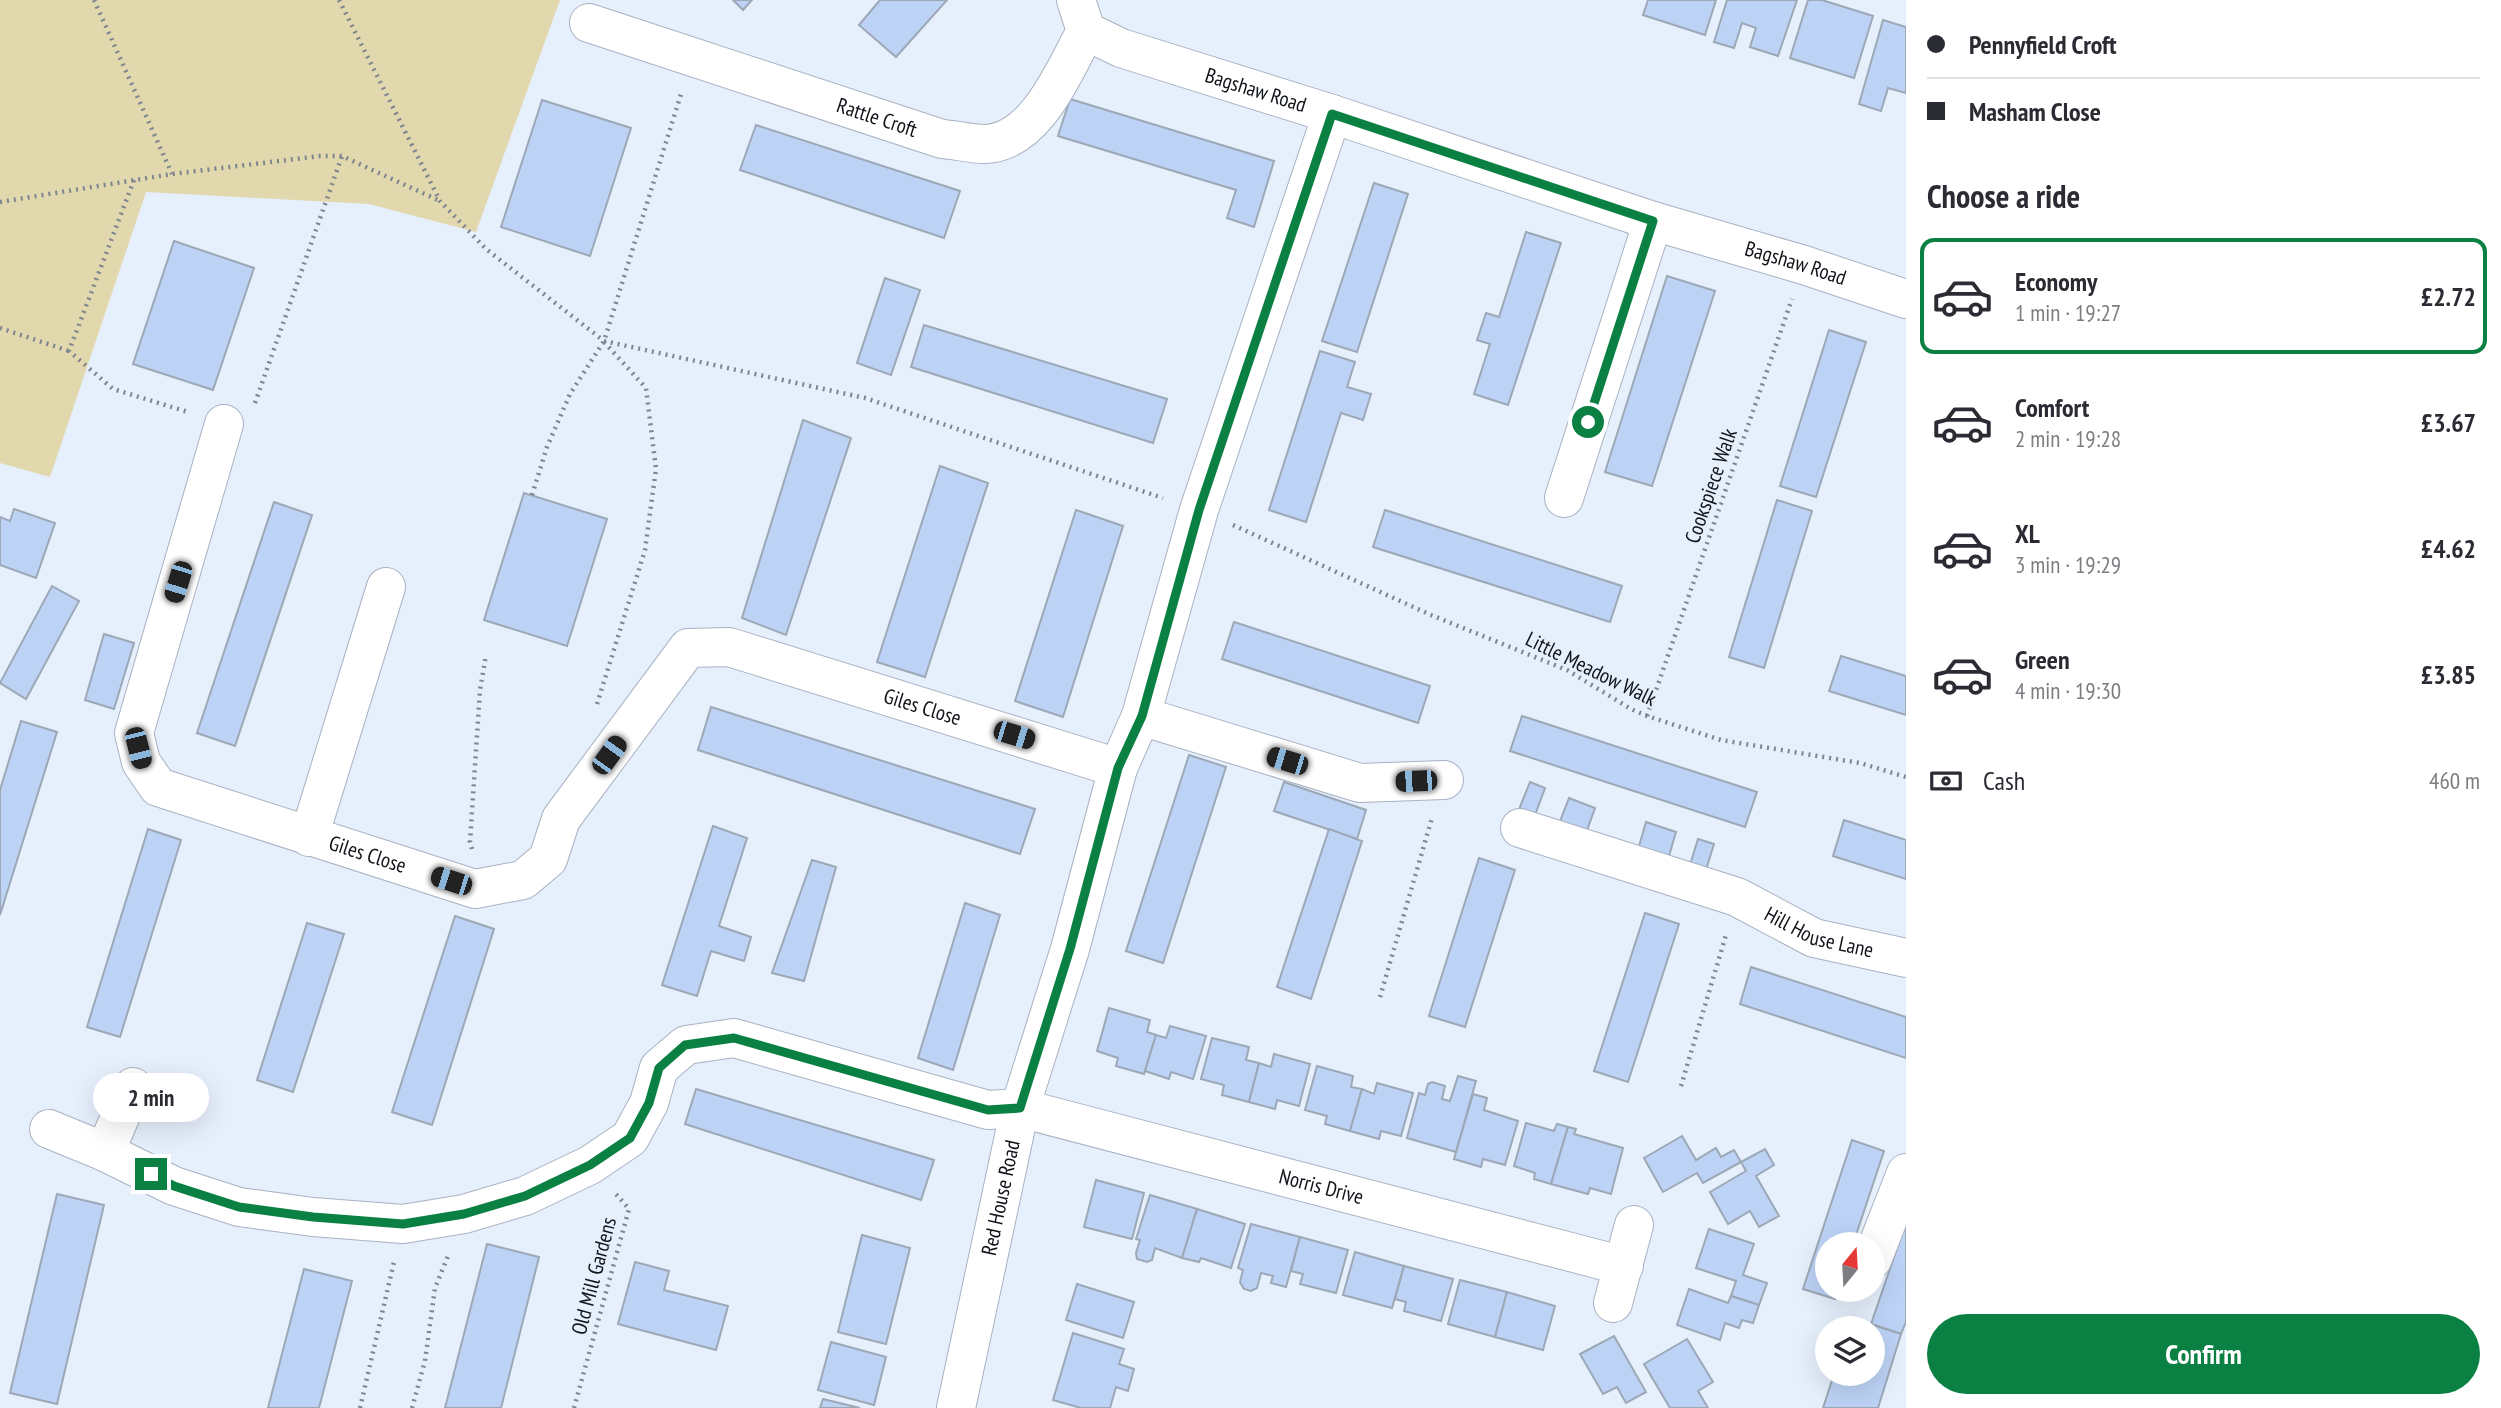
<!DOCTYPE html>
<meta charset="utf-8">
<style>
body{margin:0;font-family:"PT Sans Narrow",sans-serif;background:#f2f2f3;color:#2b2b33;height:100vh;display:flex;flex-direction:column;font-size:26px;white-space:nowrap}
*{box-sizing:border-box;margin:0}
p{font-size:23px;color:#7c7c81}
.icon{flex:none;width:38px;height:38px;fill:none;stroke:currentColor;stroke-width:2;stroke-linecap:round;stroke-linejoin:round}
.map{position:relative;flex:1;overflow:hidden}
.panel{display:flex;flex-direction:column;background:#fff;width:595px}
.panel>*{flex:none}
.hud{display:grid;align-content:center;height:154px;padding:0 21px;background:#fff}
.needle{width:46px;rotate:18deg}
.fabs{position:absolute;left:1815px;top:1232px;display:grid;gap:14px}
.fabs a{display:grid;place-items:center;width:70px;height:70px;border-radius:50%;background:#fff;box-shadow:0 7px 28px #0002;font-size:35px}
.end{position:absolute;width:32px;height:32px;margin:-16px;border:9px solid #0b8043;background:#fff;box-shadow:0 0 0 4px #fff}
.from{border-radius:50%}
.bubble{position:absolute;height:49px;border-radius:24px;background:#fff;box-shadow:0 7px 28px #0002;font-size:23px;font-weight:700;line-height:49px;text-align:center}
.car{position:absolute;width:21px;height:42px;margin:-21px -10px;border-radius:9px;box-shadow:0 0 5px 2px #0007;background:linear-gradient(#222 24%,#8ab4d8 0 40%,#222 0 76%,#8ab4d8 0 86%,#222 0)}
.hud b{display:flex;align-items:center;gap:24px;height:66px;font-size:26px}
.hud b+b{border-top:2px solid #e1e1e2}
.hud i{width:18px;height:18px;background:#2b2b33}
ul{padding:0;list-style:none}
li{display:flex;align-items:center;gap:21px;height:116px;margin:0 14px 10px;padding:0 7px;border:4px solid transparent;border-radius:14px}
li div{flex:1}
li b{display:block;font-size:26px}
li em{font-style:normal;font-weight:700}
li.active{border-color:#0b8043}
li>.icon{width:63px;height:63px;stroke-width:1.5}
h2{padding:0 21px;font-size:32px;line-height:84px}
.pay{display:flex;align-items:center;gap:18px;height:77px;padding:0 21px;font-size:26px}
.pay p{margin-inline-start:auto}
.button{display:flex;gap:14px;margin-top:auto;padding:14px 21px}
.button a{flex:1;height:80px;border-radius:42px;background:#0b8043;color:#fff;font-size:28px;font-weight:700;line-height:80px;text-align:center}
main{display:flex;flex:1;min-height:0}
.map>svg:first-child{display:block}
</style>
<main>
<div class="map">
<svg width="1906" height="1408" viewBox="0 0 1906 1408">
<rect width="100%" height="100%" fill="#e6effc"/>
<path fill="#e2d8ad" d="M 0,0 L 560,0 L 476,232 L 369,204 L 146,192 L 50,477 L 0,463 Z"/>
<g fill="#bdd3f6" stroke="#9da8b7" stroke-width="2">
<path d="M 733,0 L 752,0 L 743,10 Z"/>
<path d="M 880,0 L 947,0 L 896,57 L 859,25 Z"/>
<path d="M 1648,0 L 1716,0 L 1705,35 L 1643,15 Z"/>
<path d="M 1727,0 L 1797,0 L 1778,56 L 1750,47 L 1756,28 L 1742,23 L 1734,48 L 1714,42 Z"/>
<path d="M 1808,0 L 1822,0 L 1873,16 L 1854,78 L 1790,58 Z"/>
<path d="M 1883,20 L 1906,27 L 1906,93 L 1888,88 L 1881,111 L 1859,104 Z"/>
<path d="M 1070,99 L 1274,161 L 1254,227 L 1227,218 L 1236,190 L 1058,136 Z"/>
<path d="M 542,100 L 631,128 L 590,256 L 501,227 Z"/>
<path d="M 756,125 L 960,191 L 944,238 L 740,170 Z"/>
<path d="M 1374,183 L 1408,194 L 1357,352 L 1322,341 Z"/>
<path d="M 1526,232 L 1561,243 L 1508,405 L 1474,394 L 1490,344 L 1477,340 L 1486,313 L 1499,317 Z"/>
<path d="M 174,241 L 254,268 L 213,390 L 133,364 Z"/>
<path d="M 1667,276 L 1715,291 L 1652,486 L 1605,472 Z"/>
<path d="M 885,278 L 920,290 L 891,375 L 857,363 Z"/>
<path d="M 924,325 L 1167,399 L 1153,443 L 911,367 Z"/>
<path d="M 1829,330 L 1866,342 L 1816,497 L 1780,486 Z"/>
<path d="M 1320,351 L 1355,362 L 1347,387 L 1371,394 L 1363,420 L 1341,413 L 1306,522 L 1269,510 Z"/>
<path d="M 803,420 L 851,438 L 786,635 L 742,618 Z"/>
<path d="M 940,466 L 988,483 L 925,677 L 877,662 Z"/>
<path d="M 524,493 L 607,519 L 567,646 L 484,620 Z"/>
<path d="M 1777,500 L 1812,511 L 1764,668 L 1729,657 Z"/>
<path d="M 274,502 L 312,515 L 235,746 L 197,733 Z"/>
<path d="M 14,509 L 55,523 L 36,578 L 0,565 L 0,517 L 10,521 Z"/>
<path d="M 1076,510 L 1123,526 L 1063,717 L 1015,701 Z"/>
<path d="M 1385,510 L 1622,586 L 1610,622 L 1373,547 Z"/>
<path d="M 52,586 L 79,601 L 26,699 L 0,683 Z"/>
<path d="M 1234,622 L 1430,686 L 1418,723 L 1222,659 Z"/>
<path d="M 104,634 L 134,643 L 114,709 L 85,700 Z"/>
<path d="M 1841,656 L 1906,676 L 1906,715 L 1829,691 Z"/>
<path d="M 711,707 L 1035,809 L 1020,854 L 698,750 Z"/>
<path d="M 1522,716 L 1757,792 L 1745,827 L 1510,751 Z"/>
<path d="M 21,721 L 57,732 L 0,915 L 0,790 Z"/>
<path d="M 1189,755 L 1226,767 L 1163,963 L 1126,951 Z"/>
<path d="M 1284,782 L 1366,810 L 1357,839 L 1274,811 Z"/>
<path d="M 1530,782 L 1545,788 L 1534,818 L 1518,812 Z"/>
<path d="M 1569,798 L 1595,808 L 1586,833 L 1559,824 Z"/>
<path d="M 1844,820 L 1906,840 L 1906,879 L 1833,856 Z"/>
<path d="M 1646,822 L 1676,832 L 1667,863 L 1637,853 Z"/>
<path d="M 713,826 L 747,838 L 719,926 L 751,937 L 744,961 L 711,951 L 697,996 L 662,985 Z"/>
<path d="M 148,829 L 181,840 L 120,1037 L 87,1027 Z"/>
<path d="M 1329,829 L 1362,841 L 1311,999 L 1277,987 Z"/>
<path d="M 1698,839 L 1714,844 L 1705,873 L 1689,868 Z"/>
<path d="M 1479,858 L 1515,870 L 1465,1027 L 1429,1016 Z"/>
<path d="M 812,860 L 836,867 L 804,981 L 772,973 Z"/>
<path d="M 965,903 L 1000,915 L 953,1070 L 918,1058 Z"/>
<path d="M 1645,913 L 1679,924 L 1628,1082 L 1594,1071 Z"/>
<path d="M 455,916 L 494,929 L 432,1125 L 392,1112 Z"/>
<path d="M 307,923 L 344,934 L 293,1092 L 257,1080 Z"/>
<path d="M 1751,967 L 1906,1017 L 1906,1058 L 1740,1004 Z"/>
<path d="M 1109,1008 L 1150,1020 L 1147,1032 L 1156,1035 L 1144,1074 L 1116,1066 L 1118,1058 L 1097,1051 Z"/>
<path d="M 1170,1026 L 1206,1036 L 1193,1079 L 1171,1072 L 1169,1079 L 1145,1071 L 1156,1035 L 1166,1038 Z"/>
<path d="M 1212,1038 L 1249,1047 L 1246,1060 L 1259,1063 L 1249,1102 L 1222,1095 L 1224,1085 L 1201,1079 Z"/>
<path d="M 1274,1054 L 1310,1064 L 1299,1106 L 1277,1100 L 1275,1109 L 1249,1102 L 1259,1063 L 1271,1067 Z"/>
<path d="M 1317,1066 L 1353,1076 L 1351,1087 L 1362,1089 L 1350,1131 L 1325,1124 L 1327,1116 L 1305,1110 Z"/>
<path d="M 1458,1076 L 1476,1081 L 1456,1152 L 1407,1138 L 1419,1093 L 1425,1095 L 1428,1084 L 1432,1082 L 1445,1086 L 1442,1099 L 1450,1101 Z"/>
<path d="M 1377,1083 L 1413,1093 L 1401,1136 L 1381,1131 L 1379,1139 L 1350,1131 L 1362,1089 L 1374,1094 Z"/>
<path d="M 696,1089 L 934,1160 L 921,1200 L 685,1124 Z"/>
<path d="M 1473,1094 L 1487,1098 L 1484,1110 L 1518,1121 L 1505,1165 L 1483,1159 L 1481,1167 L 1454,1159 Z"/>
<path d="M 1526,1123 L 1554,1131 L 1557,1124 L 1568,1127 L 1551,1184 L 1534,1179 L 1535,1173 L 1514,1166 Z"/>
<path d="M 1568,1127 L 1576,1129 L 1574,1134 L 1623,1148 L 1611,1194 L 1590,1188 L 1588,1194 L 1551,1184 Z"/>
<path d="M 1682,1136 L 1696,1160 L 1716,1148 L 1721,1157 L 1734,1150 L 1741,1162 L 1703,1183 L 1697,1173 L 1663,1192 L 1644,1158 Z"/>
<path d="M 1852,1140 L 1884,1151 L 1853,1244 L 1827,1244 L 1827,1290 L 1838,1290 L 1835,1299 L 1803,1289 Z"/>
<path d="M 1765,1149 L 1774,1165 L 1756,1176 L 1779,1216 L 1759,1227 L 1750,1211 L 1728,1224 L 1710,1192 L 1746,1171 L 1741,1162 Z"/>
<path d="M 1096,1180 L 1144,1193 L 1132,1239 L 1084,1227 Z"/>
<path d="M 57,1194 L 104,1205 L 57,1404 L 10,1393 Z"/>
<path d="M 1150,1195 L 1197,1209 L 1182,1258 L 1155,1248 L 1152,1260 L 1147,1262 L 1137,1259 L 1136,1253 L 1140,1240 L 1136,1239 Z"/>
<path d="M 1197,1209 L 1245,1224 L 1231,1268 L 1201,1258 L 1199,1262 L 1182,1258 Z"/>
<path d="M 1906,1222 L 1906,1322 L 1901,1334 L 1871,1324 Z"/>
<path d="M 1251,1224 L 1300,1237 L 1286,1287 L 1271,1283 L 1273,1276 L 1261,1273 L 1257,1288 L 1251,1291 L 1244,1289 L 1240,1282 L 1243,1270 L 1238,1268 Z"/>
<path d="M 1709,1229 L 1754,1244 L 1743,1275 L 1767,1283 L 1759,1305 L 1731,1296 L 1736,1281 L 1696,1268 Z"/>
<path d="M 862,1235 L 910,1248 L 886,1344 L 838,1332 Z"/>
<path d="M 1300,1237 L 1348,1250 L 1336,1293 L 1300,1284 L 1303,1274 L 1291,1271 Z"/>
<path d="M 487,1244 L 539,1257 L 501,1408 L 445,1408 Z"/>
<path d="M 1355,1252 L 1404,1266 L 1392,1308 L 1343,1295 Z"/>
<path d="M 635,1262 L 669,1271 L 664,1290 L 728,1306 L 716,1350 L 618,1324 Z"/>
<path d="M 1404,1266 L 1453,1279 L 1441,1321 L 1404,1311 L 1406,1302 L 1395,1299 Z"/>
<path d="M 304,1269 L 352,1281 L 319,1408 L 268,1408 Z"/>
<path d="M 1460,1280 L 1507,1292 L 1495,1337 L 1448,1324 Z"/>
<path d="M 1077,1284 L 1134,1302 L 1123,1338 L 1066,1320 Z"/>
<path d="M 1689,1289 L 1728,1303 L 1731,1296 L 1759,1305 L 1753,1323 L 1742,1320 L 1739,1328 L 1725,1323 L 1720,1340 L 1677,1325 Z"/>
<path d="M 1507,1292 L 1555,1306 L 1543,1350 L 1495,1337 Z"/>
<path d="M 1852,1318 L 1901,1334 L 1878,1408 L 1823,1408 L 1834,1374 L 1872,1374 L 1872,1328 L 1849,1328 Z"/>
<path d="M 1073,1333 L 1124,1349 L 1119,1364 L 1134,1369 L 1128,1391 L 1116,1387 L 1110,1408 L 1081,1408 L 1053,1400 Z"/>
<path d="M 1614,1336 L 1646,1392 L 1626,1403 L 1617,1387 L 1603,1394 L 1580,1354 Z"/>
<path d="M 1687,1339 L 1713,1382 L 1698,1391 L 1708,1408 L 1670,1408 L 1644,1364 Z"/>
<path d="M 831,1342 L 886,1357 L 874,1405 L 818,1390 Z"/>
<path d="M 823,1399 L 860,1408 L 820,1408 Z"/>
</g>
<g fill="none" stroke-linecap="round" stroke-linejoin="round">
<g stroke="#a8b2c2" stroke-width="40">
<g id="minor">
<path id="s1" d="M 589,23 L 942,139 C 956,140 971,144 985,144 C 1037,142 1064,70 1086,31 L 1076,0"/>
<path id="s2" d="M 1086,31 L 1121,48 L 1332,114 L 1653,221 L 1804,265 L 1906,299"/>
<path id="s3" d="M 224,424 L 134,733 L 141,762 L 158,787 L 475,889 L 523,880 L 548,859 L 561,819 L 688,648 L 729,647 L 1118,768"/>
<path d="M 1564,498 L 1653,221"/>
<path d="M 1141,716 L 1360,783 L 1444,780"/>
<path id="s4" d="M 1520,828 L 1737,897 L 1814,938 L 1906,958"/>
<path d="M 309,837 L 386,587"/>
<path id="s5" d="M 49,1129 L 105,1152 L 174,1186 L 239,1207 L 313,1217 L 403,1224 L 464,1214 L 525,1196 L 590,1165 L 630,1138 L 649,1103 L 659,1068 L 686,1045 L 734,1038 L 988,1110 L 1020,1108 L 1624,1266"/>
<path d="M 105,1152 L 133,1087"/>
<path d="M 1872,1260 L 1906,1173"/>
<path d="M 1613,1303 L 1634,1225"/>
<path id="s6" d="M 956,1408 L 1020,1108 L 1070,949 L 1118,768 L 1141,716 L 1199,510 L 1332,114"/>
</g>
</g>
<g stroke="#7f858e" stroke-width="4.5" stroke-dasharray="2 5" stroke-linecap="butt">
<path d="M 94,0 L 172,174"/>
<path d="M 339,0 L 440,201 L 486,249 L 604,341 L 865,398 L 1163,498"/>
<path d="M 134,180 L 69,351 L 113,389 L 188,412"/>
<path d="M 0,202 L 172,174 L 320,156 L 342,156 L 440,201"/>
<path d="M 0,328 L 69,351"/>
<path d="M 255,403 L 342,156"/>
<path d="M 532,495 L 547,447 L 570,394 L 604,341 L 682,91"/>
<path d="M 1233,525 L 1431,615 L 1567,670 L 1631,709 L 1647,716 L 1721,740 L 1860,763 L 1906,777"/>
<path d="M 597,704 L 645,550 L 656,469 L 646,388 L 604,342"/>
<path d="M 1647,716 L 1792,299"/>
<path d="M 472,849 L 470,842 L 480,690 L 486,655"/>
<path d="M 1380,997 L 1432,818"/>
<path d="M 1681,1086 L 1726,935"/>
<path d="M 360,1408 L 394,1262"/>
<path d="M 412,1408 L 425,1361 L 435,1288 L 448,1256"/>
<path d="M 574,1408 L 629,1209 L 616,1194"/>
</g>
<use href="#minor" stroke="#fff" stroke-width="38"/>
</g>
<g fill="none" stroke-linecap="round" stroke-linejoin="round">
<path stroke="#0b8043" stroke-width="9" d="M 151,1174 L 174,1186 L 239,1207 L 313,1217 L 403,1224 L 464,1214 L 525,1196 L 590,1165 L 630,1138 L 649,1103 L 659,1068 L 685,1045 L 734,1038 L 988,1110 L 1020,1108 L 1070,949 L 1118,768 L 1142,716 L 1199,510 L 1332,114 L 1653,221 L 1588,422"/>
</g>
<g text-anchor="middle" stroke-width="5" stroke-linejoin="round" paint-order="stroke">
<g font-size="21" fill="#101419" stroke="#e6effc">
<text dy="7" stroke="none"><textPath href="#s2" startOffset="180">Bagshaw Road</textPath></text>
<text dy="7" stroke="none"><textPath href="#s1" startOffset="303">Rattle Croft</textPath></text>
<text dy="7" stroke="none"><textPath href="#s2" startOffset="747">Bagshaw Road</textPath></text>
<text transform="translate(1711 486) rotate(-71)" y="7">Cookspiece Walk</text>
<text transform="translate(1591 669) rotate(26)" y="7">Little Meadow Walk</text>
<text dy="7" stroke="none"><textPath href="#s3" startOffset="1295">Giles Close</textPath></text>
<text dy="7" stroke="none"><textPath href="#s3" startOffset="602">Giles Close</textPath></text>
<text dy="7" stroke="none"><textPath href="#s4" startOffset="318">Hill House Lane</textPath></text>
<text dy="7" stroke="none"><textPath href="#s5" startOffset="1384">Norris Drive</textPath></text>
<text dy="7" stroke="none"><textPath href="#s6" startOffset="215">Red House Road</textPath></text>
<text transform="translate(594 1276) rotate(-75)" y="7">Old Mill Gardens</text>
</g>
</g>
</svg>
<div class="fabs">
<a><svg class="needle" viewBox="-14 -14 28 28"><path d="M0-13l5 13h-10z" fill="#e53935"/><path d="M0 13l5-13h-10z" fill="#7c7c81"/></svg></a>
<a><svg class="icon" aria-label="layers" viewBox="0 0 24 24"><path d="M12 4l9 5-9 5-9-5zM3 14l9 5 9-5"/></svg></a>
</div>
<i class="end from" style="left:1588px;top:422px"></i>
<i class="end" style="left:151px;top:1174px"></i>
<div class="bubble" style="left:93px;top:1073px;width:116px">2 min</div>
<i class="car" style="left:178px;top:582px;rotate:197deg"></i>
<i class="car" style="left:1014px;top:735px;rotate:107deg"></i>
<i class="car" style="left:138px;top:748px;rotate:166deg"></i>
<i class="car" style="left:609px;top:755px;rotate:36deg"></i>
<i class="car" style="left:1287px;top:761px;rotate:287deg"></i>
<i class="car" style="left:1416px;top:781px;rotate:268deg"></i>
<i class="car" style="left:451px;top:881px;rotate:288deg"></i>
</div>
<section class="panel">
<div class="hud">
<b><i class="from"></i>Pennyfield Croft</b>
<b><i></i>Masham Close</b>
</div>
<h2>Choose a ride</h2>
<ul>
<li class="active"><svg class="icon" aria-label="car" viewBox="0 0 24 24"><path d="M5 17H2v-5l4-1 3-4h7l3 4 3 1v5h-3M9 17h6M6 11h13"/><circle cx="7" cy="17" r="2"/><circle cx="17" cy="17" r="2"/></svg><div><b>Economy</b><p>1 min · 19:27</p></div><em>£2.72</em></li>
<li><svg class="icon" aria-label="car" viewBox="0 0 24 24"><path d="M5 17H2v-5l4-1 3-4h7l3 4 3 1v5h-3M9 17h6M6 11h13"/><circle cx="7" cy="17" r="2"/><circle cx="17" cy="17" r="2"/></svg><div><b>Comfort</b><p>2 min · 19:28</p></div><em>£3.67</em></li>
<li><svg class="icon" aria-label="car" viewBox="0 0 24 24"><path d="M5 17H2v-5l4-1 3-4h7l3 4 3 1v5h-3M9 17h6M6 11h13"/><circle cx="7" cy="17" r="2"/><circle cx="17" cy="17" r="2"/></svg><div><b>XL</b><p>3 min · 19:29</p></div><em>£4.62</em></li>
<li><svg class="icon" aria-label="car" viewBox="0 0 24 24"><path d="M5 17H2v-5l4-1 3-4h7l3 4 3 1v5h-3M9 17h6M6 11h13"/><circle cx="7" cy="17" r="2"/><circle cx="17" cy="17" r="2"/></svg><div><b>Green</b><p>4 min · 19:30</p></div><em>£3.85</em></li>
</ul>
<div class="pay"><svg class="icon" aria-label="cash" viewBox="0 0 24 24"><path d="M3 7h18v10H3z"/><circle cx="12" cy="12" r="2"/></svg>Cash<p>460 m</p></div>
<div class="button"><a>Confirm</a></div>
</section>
</main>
